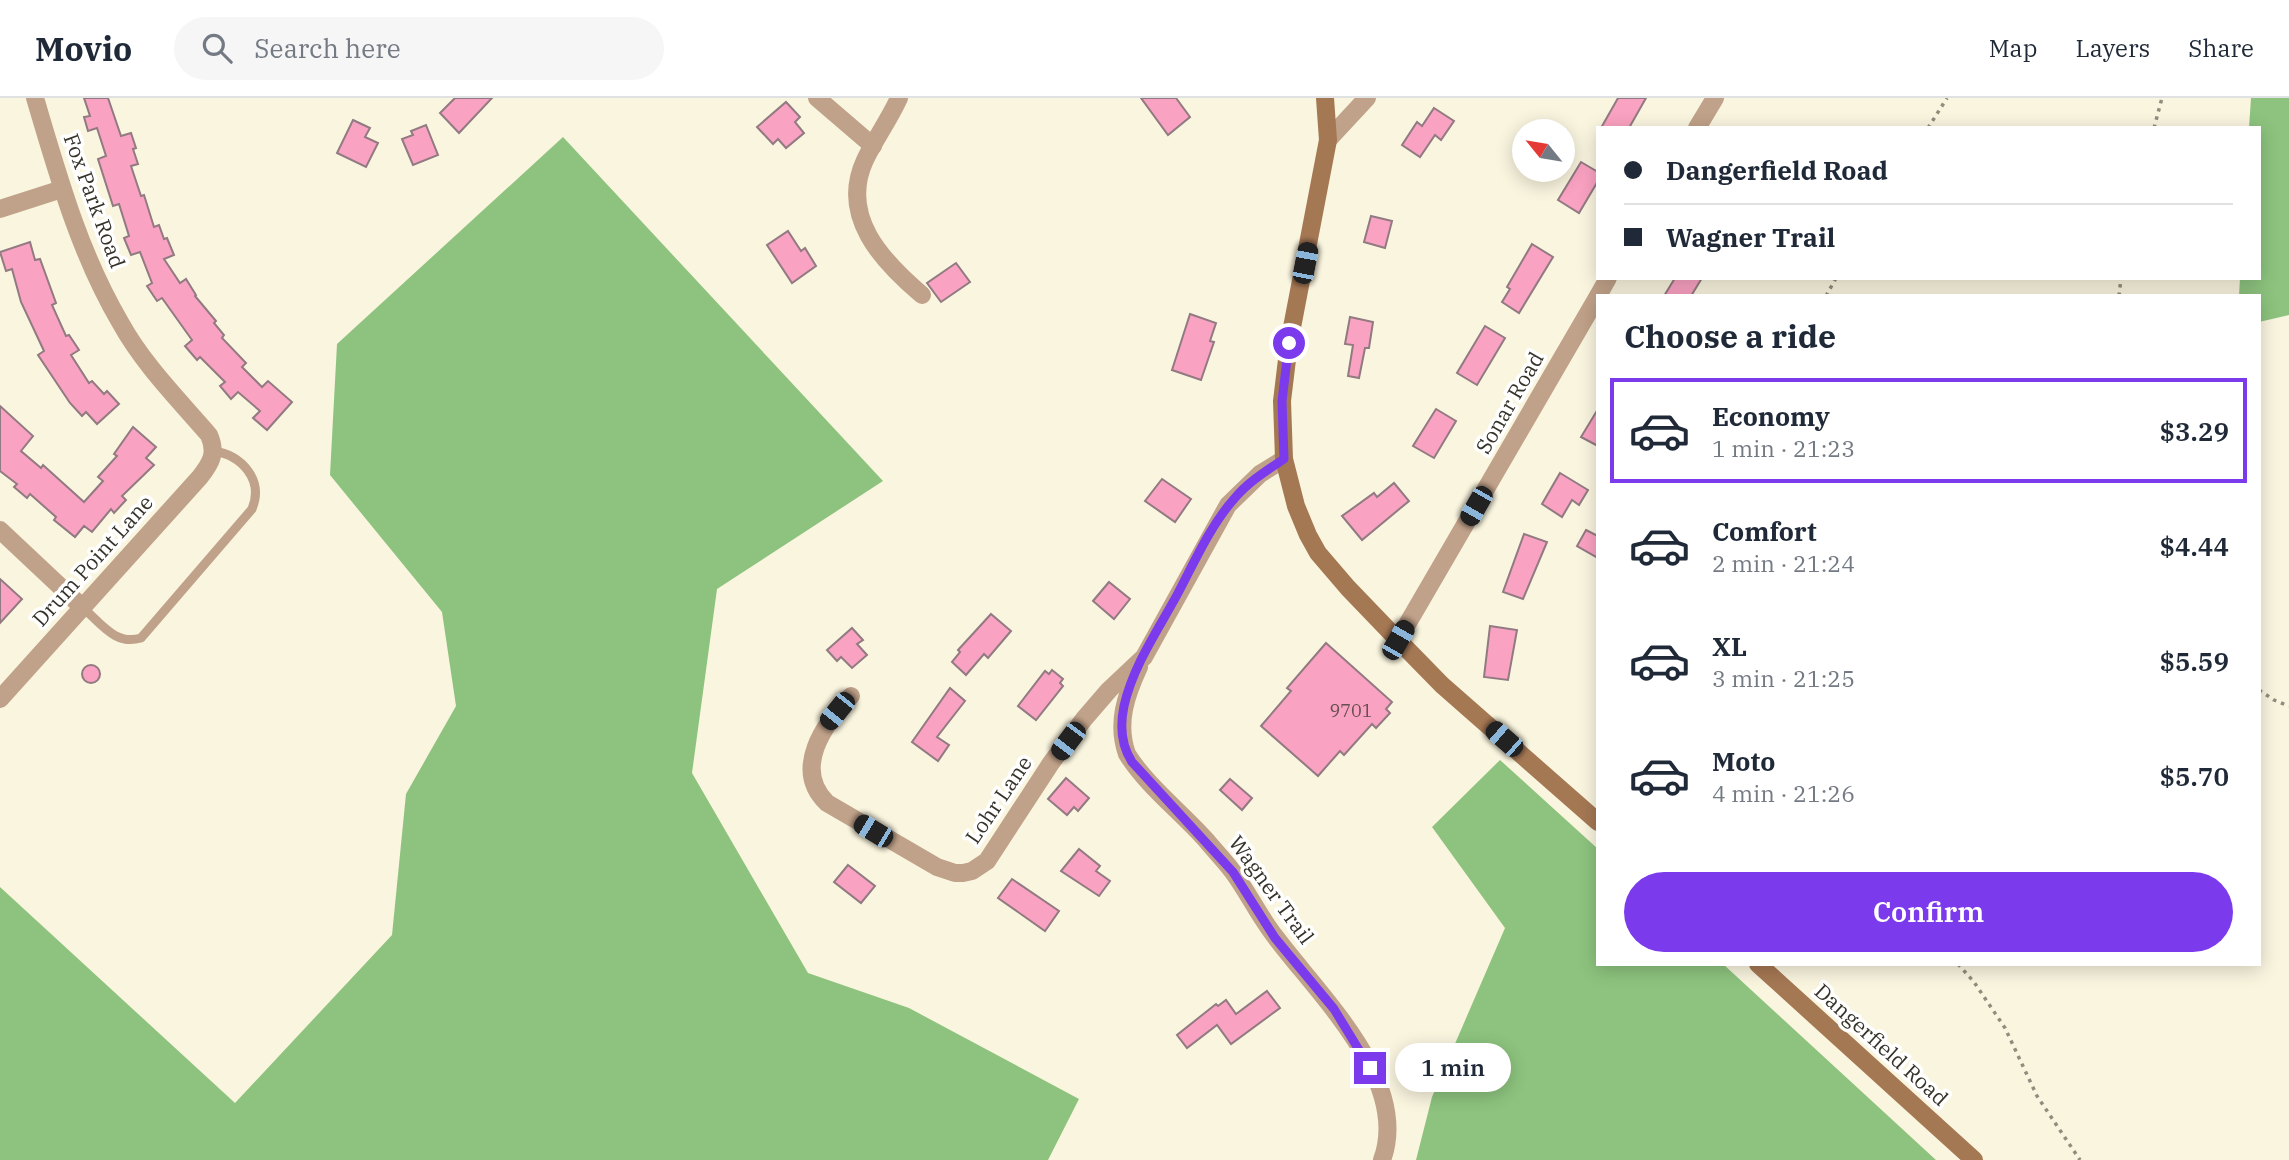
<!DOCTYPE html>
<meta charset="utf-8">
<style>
body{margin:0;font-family:"IBM Plex Serif",serif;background:#f6f6f7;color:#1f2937;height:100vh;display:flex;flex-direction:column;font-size:26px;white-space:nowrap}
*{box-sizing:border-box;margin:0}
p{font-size:23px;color:#747a83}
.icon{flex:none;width:38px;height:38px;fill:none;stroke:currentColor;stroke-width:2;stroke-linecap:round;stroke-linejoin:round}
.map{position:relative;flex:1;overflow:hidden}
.drawer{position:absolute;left:1596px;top:196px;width:665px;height:672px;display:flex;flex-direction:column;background:#fff;border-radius:0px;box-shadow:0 4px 18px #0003}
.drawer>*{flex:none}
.banner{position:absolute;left:1596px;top:28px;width:665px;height:154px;border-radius:0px;box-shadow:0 4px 18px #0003;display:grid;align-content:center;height:154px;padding:0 28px;background:#fff}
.needle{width:46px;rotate:300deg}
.tools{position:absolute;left:1512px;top:21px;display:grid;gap:14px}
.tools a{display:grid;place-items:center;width:63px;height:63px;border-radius:50%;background:#fff;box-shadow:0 4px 18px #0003;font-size:35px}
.end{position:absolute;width:32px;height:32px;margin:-16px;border:9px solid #7c3aed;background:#fff;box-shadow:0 0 0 4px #fff}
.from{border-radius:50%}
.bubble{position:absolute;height:49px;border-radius:24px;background:#fff;box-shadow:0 4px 18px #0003;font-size:23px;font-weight:600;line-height:49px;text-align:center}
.car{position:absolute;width:21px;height:42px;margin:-21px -10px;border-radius:9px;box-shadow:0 0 5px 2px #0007;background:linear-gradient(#222 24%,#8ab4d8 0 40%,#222 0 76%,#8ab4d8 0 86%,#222 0)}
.banner b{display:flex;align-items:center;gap:24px;height:66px;font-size:26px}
.banner b+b{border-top:2px solid #e0e1e3}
.banner i{width:18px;height:18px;background:#1f2937}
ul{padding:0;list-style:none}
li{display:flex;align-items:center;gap:21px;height:105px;margin:0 14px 10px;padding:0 14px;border:4px solid transparent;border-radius:0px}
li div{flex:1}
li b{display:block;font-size:26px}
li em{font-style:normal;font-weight:600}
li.on{border-color:#7c3aed}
li>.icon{width:63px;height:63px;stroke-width:1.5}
h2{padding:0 28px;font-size:32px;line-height:84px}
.button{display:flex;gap:14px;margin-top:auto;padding:14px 28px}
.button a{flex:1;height:80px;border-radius:42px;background:#7c3aed;color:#fff;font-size:28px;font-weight:600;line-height:80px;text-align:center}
header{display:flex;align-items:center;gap:42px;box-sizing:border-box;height:98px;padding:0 35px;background:#fff;border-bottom:2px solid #e0e1e3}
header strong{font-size:33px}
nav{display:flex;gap:38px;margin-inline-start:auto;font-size:24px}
.search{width:490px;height:63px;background:#f6f6f7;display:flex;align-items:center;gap:18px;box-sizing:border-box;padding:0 24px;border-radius:38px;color:#747a83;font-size:26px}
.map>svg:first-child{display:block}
</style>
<header>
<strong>Movio</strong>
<div class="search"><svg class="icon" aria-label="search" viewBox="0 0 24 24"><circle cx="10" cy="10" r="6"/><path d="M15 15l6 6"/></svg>Search here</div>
<nav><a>Map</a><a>Layers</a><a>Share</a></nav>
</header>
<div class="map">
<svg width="2289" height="1062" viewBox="0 0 2289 1062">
<rect width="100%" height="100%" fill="#faf5df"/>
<g fill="#8dc37e">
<path d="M 2251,0 L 2289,0 L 2289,217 L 2259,224 L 2259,198 L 2239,198 L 2240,180 L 2259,180 L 2259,30 L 2249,30 Z"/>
<path d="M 563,39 L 883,383 L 717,491 L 692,675 L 808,875 L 909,910 L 1079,1001 L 1048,1062 L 0,1062 L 0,789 L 235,1005 L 392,837 L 406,696 L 456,608 L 442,514 L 330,377 L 337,246 Z"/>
<path d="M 1500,662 L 1598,751 L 1598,866 L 1723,866 L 1936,1062 L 1416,1062 L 1432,999 L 1505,830 L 1432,729 Z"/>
</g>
<g fill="#faa2c1" stroke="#917a81" stroke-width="2">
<path d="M 84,0 L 108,0 L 121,38 L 131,35 L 136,50 L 133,51 L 138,66 L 131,68 L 141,98 L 144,97 L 154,129 L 159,127 L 164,141 L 167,140 L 174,157 L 164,161 L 180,185 L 186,181 L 196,197 L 195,198 L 216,223 L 214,225 L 224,237 L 222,240 L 246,265 L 242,269 L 262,289 L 268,283 L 292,304 L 267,332 L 253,320 L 260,313 L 238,294 L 231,301 L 220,288 L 225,284 L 200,259 L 197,262 L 185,248 L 192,242 L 162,200 L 157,203 L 147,188 L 152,185 L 140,154 L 131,157 L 124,140 L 129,138 L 119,106 L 113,108 L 98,61 L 106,58 L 97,30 L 88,33 L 84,19 L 90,18 Z"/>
<path d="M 455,0 L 492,0 L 459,35 L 440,15 Z"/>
<path d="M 1141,0 L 1176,0 L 1190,19 L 1168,37 Z"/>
<path d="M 1618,0 L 1646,0 L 1629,30 L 1601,30 Z"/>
<path d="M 786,4 L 800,19 L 795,24 L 804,35 L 786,50 L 778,41 L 773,46 L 757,29 Z"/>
<path d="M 1434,10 L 1454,23 L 1441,42 L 1435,37 L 1420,59 L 1402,47 L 1417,24 L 1422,28 Z"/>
<path d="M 353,22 L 370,30 L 365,39 L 378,45 L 366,69 L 337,55 Z"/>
<path d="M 426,27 L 438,57 L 413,67 L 402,41 L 413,37 L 411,33 Z"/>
<path d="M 1581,64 L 1598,74 L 1598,83 L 1579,115 L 1558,102 Z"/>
<path d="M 1371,118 L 1392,123 L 1385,150 L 1364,144 Z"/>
<path d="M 788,133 L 801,153 L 805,150 L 816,168 L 792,185 L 767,147 Z"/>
<path d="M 30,144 L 35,162 L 40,161 L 56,205 L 52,207 L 66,238 L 69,237 L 79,252 L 71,257 L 89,285 L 92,283 L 104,296 L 107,293 L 119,306 L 97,326 L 86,314 L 82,318 L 70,305 L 38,257 L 44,253 L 21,204 L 12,171 L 6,173 L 0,154 Z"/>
<path d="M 1532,146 L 1553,159 L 1519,215 L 1502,204 L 1510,191 L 1507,189 Z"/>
<path d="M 956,165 L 970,184 L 941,204 L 927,185 Z"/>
<path d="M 1675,180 L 1702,180 L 1691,198 L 1664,198 Z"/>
<path d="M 1190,216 L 1216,225 L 1210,243 L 1214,244 L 1201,282 L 1172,272 Z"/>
<path d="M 1350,219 L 1373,224 L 1369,250 L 1365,250 L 1359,280 L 1348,278 L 1353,247 L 1345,246 Z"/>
<path d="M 1485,228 L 1505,240 L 1477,287 L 1457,275 Z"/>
<path d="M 0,308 L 33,338 L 21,353 L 41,370 L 43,367 L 84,404 L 103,383 L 98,379 L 117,358 L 114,356 L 133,329 L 156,349 L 146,360 L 154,367 L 122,398 L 126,402 L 114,415 L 111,411 L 92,434 L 84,428 L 75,439 L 54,422 L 56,419 L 30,396 L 27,400 L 14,389 L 17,386 L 0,373 Z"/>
<path d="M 1436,311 L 1456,323 L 1434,360 L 1413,348 Z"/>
<path d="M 1598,311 L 1598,348 L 1581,339 Z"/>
<path d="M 1560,375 L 1588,392 L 1579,407 L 1572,402 L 1562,419 L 1542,406 Z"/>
<path d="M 1162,381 L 1191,401 L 1175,424 L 1145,403 Z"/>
<path d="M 1394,385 L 1409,403 L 1362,442 L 1342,418 L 1374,395 L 1377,399 Z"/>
<path d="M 1586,432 L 1598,438 L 1598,460 L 1577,448 Z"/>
<path d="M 1524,436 L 1547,444 L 1523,501 L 1503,494 Z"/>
<path d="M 0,481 L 22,501 L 0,525 Z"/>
<path d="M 1109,484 L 1130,501 L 1114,521 L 1093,503 Z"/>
<path d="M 991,516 L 1011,533 L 988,560 L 984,556 L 966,577 L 952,564 L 960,554 L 958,552 Z"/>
<path d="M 1490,528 L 1517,532 L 1508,582 L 1484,579 Z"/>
<path d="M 852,530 L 863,542 L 857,546 L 867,557 L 852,570 L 841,559 L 837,563 L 827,552 Z"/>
<path d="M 1326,545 L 1392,604 L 1386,611 L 1390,615 L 1376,630 L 1372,626 L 1344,657 L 1340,653 L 1318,678 L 1261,628 L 1291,593 L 1287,590 Z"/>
<circle cx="91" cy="576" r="9"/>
<path d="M 1052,572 L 1063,581 L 1060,585 L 1063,588 L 1036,622 L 1018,608 L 1045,573 L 1049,576 Z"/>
<path d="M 950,590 L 965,603 L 937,639 L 949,647 L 938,663 L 912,644 Z"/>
<path d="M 1066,680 L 1089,700 L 1078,713 L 1074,709 L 1067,717 L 1048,701 Z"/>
<path d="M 1230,681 L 1252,700 L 1242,712 L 1220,692 Z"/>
<path d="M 1079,751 L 1100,768 L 1096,773 L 1110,783 L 1099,798 L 1061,773 Z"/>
<path d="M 848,767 L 875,788 L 861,805 L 834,784 Z"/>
<path d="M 1012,781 L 1059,813 L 1045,833 L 998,800 Z"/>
<path d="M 1267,893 L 1280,910 L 1231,946 L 1217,927 L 1187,950 L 1177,937 L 1216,906 L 1218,908 L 1226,902 L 1236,916 Z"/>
</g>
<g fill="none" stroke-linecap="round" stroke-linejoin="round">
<g stroke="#908d7e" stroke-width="3.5" stroke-dasharray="3.5 5" stroke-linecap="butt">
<path d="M 1928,30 L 1947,0"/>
<path d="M 2154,30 L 2162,0"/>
<path d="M 1826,198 L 1836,180"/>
<path d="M 2119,198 L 2121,180"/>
<path d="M 2259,592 L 2274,602 L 2289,608"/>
<path d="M 1598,613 L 1598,632"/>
<path d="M 1958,866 L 1974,884 L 2005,930 L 2037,998 L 2080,1062"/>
</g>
<path stroke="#c0a189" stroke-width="9" d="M 82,509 C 101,525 115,548 141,540 L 252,411 C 264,382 242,357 213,353"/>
<g stroke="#c0a189" stroke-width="18">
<path d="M 817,0 L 873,48"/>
<path d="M 899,0 C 889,22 875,41 865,62 C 839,118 882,163 922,197"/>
<path d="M 1697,30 L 1715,0"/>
<path d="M 1328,42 L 1367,0"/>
<path d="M 0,111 L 62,91"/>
<path d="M 1598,198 L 1608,180"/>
<path d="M 0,432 L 82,509"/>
<path d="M 1398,542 L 1598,198"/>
<path d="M 1139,569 C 1126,597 1116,625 1127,656 C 1147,688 1180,713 1206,742 C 1215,753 1225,763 1233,774 C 1249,796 1260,820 1277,841 C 1319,897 1411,984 1382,1062"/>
<path d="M 851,598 C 824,626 792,671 827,705 L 937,769 L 955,775 L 963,775 L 972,773 L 987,763 L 1051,665 L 1084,621 L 1109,592 L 1144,559 L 1228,407 L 1260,376 L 1284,361"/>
<path d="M 0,601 L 200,379 C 211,365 217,355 209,337 C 178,301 143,266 120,224 C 79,154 58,77 35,0"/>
</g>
<g stroke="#a57854" stroke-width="18">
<path d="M 1325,0 L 1328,42 L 1289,245 L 1282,303 L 1284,361 L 1296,408 L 1308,437 L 1318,455 L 1348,490 L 1398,542 L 1442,587 L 1598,724"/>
<path d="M 1758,866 L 1974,1062"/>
</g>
</g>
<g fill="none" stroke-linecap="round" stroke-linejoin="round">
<path stroke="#7c3aed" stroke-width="9" d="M 1289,245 L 1282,303 L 1284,361 C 1266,373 1248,384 1234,401 C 1210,428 1194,465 1177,497 C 1158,532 1133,568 1124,608 C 1120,627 1121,647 1132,664 L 1233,774 L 1275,840 L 1334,911 L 1370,970"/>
</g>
<g text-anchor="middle" stroke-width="7" stroke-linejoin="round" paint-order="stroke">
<g font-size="18" fill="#664f50">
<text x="1351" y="619">9701</text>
</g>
<g font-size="21" fill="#35332a" stroke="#fff">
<text transform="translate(94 103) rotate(70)" y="7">Fox Park Road</text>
<text transform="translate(1510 305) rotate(-60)" y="7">Sonar Road</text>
<text transform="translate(93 463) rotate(-48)" y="7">Drum Point Lane</text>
<text transform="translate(999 702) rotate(-56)" y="7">Lohr Lane</text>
<text transform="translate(1271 792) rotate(54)" y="7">Wagner Trail</text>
<text transform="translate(1881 947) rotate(42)" y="7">Dangerfield Road</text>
</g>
</g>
</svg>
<div class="tools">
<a><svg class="needle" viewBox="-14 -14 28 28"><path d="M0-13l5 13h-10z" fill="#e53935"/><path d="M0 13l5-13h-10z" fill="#747a83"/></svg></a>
</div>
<i class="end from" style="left:1289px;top:245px"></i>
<i class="end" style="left:1370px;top:970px"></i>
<div class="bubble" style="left:1395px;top:945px;width:116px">1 min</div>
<i class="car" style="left:1305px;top:165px;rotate:11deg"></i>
<i class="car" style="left:1476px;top:408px;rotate:210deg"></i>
<i class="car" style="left:1398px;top:542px;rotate:30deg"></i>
<i class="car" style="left:837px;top:613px;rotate:219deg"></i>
<i class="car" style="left:1504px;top:641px;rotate:311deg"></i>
<i class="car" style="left:1068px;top:643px;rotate:217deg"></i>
<i class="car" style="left:873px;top:733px;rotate:301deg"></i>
<div class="banner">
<b><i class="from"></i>Dangerfield Road</b>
<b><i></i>Wagner Trail</b>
</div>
<section class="drawer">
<h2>Choose a ride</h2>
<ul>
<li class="on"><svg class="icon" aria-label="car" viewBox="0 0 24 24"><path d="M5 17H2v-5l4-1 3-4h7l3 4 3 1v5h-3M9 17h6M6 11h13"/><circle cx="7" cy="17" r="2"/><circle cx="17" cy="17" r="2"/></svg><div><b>Economy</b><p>1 min · 21:23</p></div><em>$3.29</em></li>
<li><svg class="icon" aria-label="car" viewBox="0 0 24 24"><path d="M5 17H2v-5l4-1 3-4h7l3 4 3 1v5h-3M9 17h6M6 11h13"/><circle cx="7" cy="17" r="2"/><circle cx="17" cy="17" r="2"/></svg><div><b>Comfort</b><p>2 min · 21:24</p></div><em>$4.44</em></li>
<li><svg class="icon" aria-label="car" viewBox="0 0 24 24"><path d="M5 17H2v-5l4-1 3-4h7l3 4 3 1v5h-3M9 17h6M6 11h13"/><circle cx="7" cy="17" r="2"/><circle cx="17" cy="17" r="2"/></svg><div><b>XL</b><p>3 min · 21:25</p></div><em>$5.59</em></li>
<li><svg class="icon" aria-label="car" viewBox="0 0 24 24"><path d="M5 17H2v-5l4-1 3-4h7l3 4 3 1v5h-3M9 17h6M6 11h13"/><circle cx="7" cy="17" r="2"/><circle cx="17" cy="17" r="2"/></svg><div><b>Moto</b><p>4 min · 21:26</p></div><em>$5.70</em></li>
</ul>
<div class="button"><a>Confirm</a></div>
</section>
</div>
